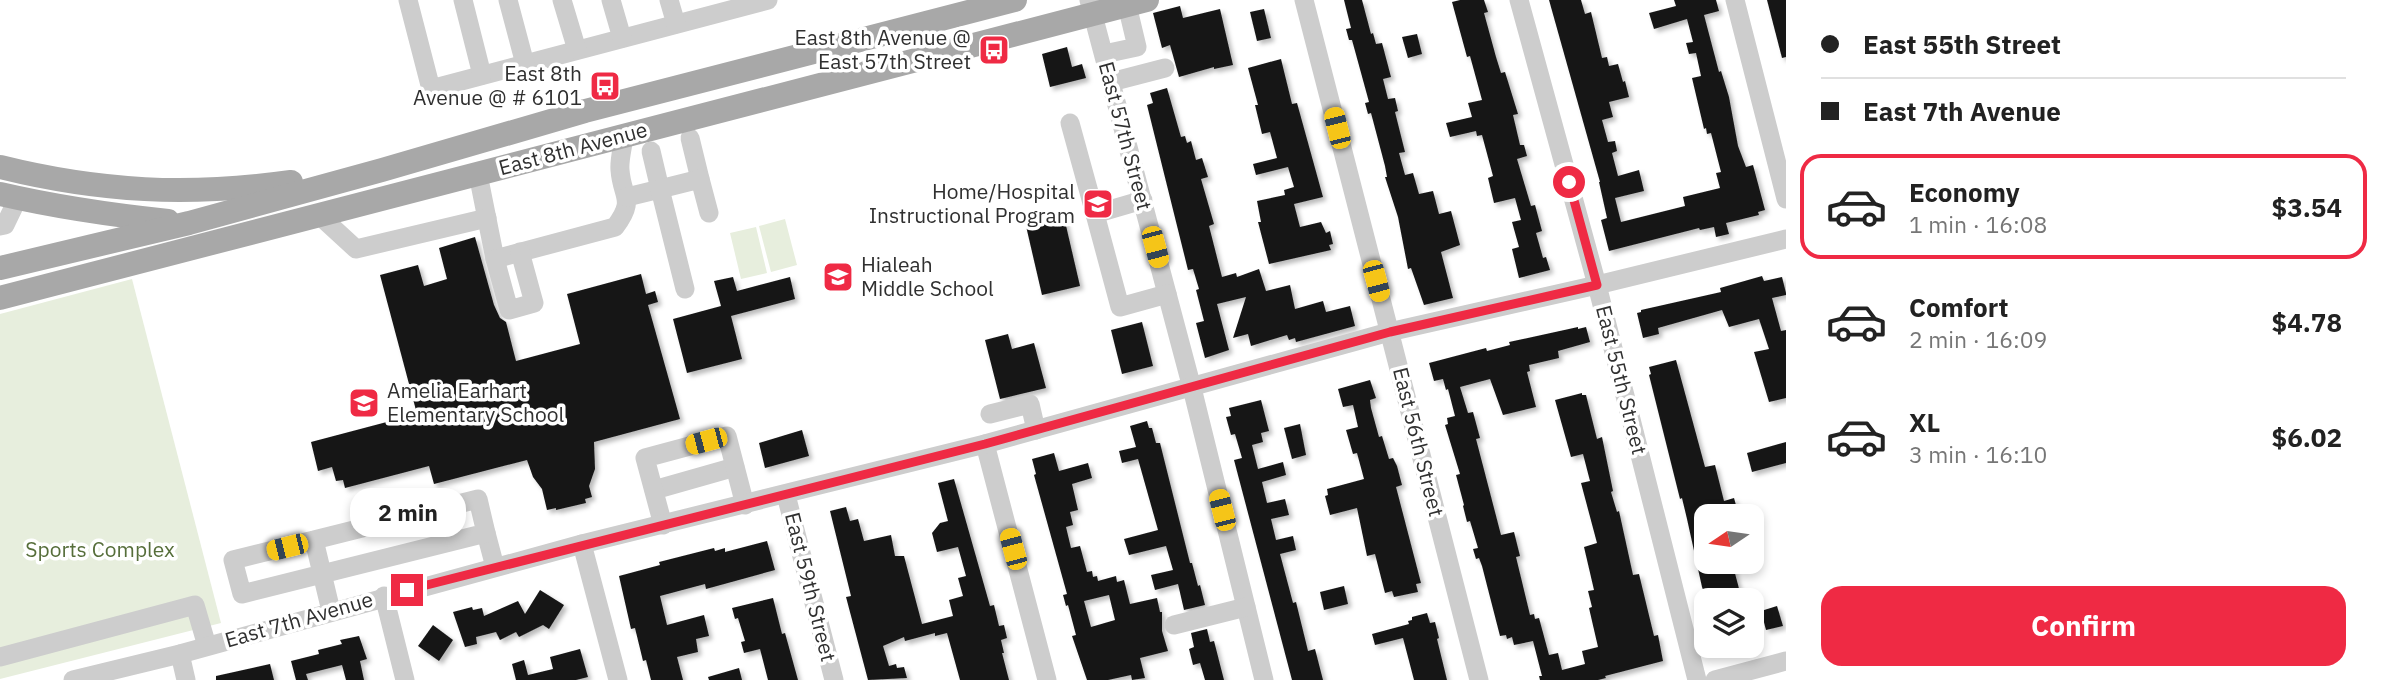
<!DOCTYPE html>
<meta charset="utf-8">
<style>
body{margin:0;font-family:"IBM Plex Sans",sans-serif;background:#f2f2f2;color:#222;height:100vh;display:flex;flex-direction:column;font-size:26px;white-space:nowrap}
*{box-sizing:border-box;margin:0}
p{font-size:23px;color:#767676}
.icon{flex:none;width:38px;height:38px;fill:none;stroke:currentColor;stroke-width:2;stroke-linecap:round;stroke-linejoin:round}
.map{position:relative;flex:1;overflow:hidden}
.details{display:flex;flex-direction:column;background:#fff;width:595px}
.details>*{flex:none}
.guide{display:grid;align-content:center;height:154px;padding:0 35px;background:#fff}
.needle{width:46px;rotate:257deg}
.controls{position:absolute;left:1694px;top:504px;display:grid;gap:14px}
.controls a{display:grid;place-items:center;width:70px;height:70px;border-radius:14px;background:#fff;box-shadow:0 4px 10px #0003;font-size:35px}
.end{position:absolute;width:32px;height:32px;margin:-16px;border:9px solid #ef2a44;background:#fff;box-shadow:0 0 0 4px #fff}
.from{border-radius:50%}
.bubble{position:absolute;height:49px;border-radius:21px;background:#fff;box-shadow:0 4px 10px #0003;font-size:23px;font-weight:700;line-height:49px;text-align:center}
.car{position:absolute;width:21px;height:42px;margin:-21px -10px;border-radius:9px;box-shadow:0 0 5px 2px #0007;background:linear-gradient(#f5c518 24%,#345 0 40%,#f5c518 0 76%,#345 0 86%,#f5c518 0)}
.guide b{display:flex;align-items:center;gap:24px;height:66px;font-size:26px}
.guide b+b{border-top:2px solid #e0e0e0}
.guide i{width:18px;height:18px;background:#222}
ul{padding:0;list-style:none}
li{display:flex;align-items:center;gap:21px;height:105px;margin:0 14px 10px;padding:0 21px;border:4px solid transparent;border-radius:21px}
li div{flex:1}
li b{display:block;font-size:26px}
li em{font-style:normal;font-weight:700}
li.current{border-color:#ef2a44}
li>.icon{width:63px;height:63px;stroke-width:1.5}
.primary-button{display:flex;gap:14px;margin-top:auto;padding:14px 35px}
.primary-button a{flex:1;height:80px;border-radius:21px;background:#ef2a44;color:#fff;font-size:28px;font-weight:700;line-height:80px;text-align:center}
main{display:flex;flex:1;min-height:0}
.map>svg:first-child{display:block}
</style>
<main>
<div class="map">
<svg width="1786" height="680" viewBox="0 0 1786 680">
<defs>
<filter id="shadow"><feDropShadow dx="3.5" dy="3.5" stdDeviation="2" flood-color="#0004"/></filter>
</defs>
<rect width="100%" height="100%" fill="#fff"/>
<g fill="#e7eedd">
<path d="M 785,219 L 797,265 L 771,272 L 759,226 Z"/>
<path d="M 756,227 L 767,273 L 741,279 L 730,233 Z"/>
<path d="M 132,279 L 221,623 L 0,679 L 0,314 Z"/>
</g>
<g fill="#171717" fill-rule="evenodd" filter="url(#shadow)">
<path d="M 1344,0 L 1362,0 L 1371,34 L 1373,33 L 1376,44 L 1382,43 L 1391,77 L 1383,79 L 1388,99 L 1395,98 L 1398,111 L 1395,112 L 1405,152 L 1399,153 L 1405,175 L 1413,173 L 1419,194 L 1433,191 L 1439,214 L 1451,211 L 1460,245 L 1441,252 L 1453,298 L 1424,305 L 1411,268 L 1408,269 L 1398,217 L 1385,177 L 1387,177 L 1385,166 L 1371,113 L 1368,114 L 1365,103 L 1369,102 L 1352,40 L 1349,40 L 1346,29 L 1351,28 Z"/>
<path d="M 1460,0 L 1484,0 L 1488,12 L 1484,13 L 1496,57 L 1501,73 L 1505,72 L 1518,114 L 1513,115 L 1520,145 L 1524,145 L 1527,156 L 1517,159 L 1531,206 L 1535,205 L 1542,231 L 1536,233 L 1543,258 L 1546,257 L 1550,270 L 1519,278 L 1512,249 L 1519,247 L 1512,222 L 1521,220 L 1515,198 L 1494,203 L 1488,178 L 1493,176 L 1482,135 L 1477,136 L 1476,131 L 1450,137 L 1446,123 L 1472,117 L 1468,103 L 1482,100 L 1470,56 L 1467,57 L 1452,2 Z"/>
<path d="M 1549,0 L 1581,0 L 1585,14 L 1591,12 L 1602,58 L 1607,57 L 1609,66 L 1618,64 L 1623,82 L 1625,81 L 1629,97 L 1609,102 L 1613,117 L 1602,120 L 1608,142 L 1615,141 L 1617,151 L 1612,153 L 1618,176 L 1639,170 L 1644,191 L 1615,198 L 1621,222 L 1685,206 L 1683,197 L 1720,188 L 1716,173 L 1721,172 L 1711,133 L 1707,134 L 1706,128 L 1704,129 L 1692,78 L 1701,76 L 1696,53 L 1689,54 L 1686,43 L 1693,42 L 1687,19 L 1654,29 L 1649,13 L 1676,6 L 1674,0 L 1716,0 L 1719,11 L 1704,15 L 1719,72 L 1721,71 L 1729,97 L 1738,146 L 1746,167 L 1753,165 L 1765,210 L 1758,212 L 1759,215 L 1726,223 L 1729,234 L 1716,237 L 1714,227 L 1700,230 L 1699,228 L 1609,251 L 1601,220 L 1607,218 L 1599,182 L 1600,182 Z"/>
<path d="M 1767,0 L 1786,0 L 1786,57 L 1782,58 Z"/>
<path d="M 1180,6 L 1183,18 L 1220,9 L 1233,65 L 1214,69 L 1214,67 L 1179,77 L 1170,45 L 1162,48 L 1153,13 Z"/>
<path d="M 1264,9 L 1271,38 L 1257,41 L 1250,12 Z"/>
<path d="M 1417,34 L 1422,54 L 1408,58 L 1402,37 Z"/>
<path d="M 1067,47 L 1072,67 L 1082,64 L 1086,78 L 1050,87 L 1042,54 Z"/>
<path d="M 1281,59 L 1292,104 L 1297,103 L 1323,197 L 1294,204 L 1300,227 L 1321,222 L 1326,233 L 1330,231 L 1333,244 L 1329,245 L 1331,250 L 1269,264 L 1258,222 L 1261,222 L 1257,201 L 1285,195 L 1284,190 L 1294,187 L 1288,167 L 1256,175 L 1253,164 L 1277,158 L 1270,132 L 1262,134 L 1255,105 L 1258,105 L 1248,68 Z"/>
<path d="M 1167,88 L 1181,137 L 1185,136 L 1187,143 L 1191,141 L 1196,160 L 1202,158 L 1208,177 L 1201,179 L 1214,224 L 1209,226 L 1222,277 L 1236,273 L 1237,277 L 1259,269 L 1266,291 L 1290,285 L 1295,309 L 1323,301 L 1326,312 L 1350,306 L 1355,326 L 1296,342 L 1295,338 L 1289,340 L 1287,335 L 1251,346 L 1248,334 L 1233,338 L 1246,297 L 1217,304 L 1229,350 L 1205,358 L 1196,323 L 1204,321 L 1196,290 L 1199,289 L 1193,269 L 1188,270 L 1147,105 L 1153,103 L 1150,93 Z"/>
<path d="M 1064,217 L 1080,286 L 1042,295 L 1026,226 Z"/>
<path d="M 475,237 L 494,305 L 500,318 L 506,322 L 516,361 L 580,344 L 567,294 L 641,274 L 646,294 L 655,291 L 658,302 L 648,305 L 680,419 L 594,442 L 595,469 L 589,486 L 592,497 L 585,499 L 586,503 L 556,510 L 556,508 L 547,510 L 542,489 L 533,477 L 527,460 L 434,484 L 429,466 L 345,488 L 343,480 L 336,481 L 332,467 L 318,471 L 311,442 L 417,414 L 380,275 L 418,265 L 424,286 L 447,279 L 439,248 Z"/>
<path d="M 1762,276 L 1764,281 L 1782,277 L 1786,293 L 1786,295 L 1772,298 L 1781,331 L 1786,330 L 1786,398 L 1769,402 L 1754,352 L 1769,349 L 1759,319 L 1729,327 L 1722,310 L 1658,328 L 1659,334 L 1643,338 L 1637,313 L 1641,312 L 1641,310 L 1721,292 L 1720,288 Z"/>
<path d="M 733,277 L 737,291 L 790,277 L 795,299 L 731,316 L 742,359 L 687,373 L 673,319 L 721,306 L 714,281 Z"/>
<path d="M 1142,322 L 1153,366 L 1122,374 L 1111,330 Z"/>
<path d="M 1578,327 L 1578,329 L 1586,327 L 1590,342 L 1558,351 L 1559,358 L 1529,365 L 1530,371 L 1527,372 L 1536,407 L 1503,415 L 1490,379 L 1460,387 L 1468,413 L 1473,412 L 1480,438 L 1476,439 L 1501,535 L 1514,532 L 1520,556 L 1516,557 L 1530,615 L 1534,614 L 1535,619 L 1539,618 L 1549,655 L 1558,653 L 1562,670 L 1585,664 L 1582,651 L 1598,647 L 1589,608 L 1592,607 L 1588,591 L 1594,590 L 1584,547 L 1597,543 L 1581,483 L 1590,481 L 1583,454 L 1571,457 L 1555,400 L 1582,393 L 1582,395 L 1586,395 L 1597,439 L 1602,437 L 1613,491 L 1611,492 L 1617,512 L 1619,511 L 1633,575 L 1639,574 L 1654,636 L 1658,635 L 1663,661 L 1605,676 L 1606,678 L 1598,680 L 1540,680 L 1539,676 L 1542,676 L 1533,641 L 1514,645 L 1512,637 L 1507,639 L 1506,635 L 1500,636 L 1482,566 L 1479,558 L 1476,559 L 1473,549 L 1478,548 L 1470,521 L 1467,522 L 1463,506 L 1464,505 L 1456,475 L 1460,474 L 1445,425 L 1448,424 L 1447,418 L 1455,416 L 1448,389 L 1446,390 L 1443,379 L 1434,381 L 1429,363 L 1486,348 L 1487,351 L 1510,345 L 1509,342 Z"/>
<path d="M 1008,334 L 1012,349 L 1034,343 L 1046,388 L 1000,399 L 985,340 Z"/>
<path d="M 1676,360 L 1705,467 L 1715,465 L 1724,501 L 1734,498 L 1739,516 L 1706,516 L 1706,562 L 1721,562 L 1722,564 L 1732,562 L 1742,600 L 1707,600 L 1702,587 L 1687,519 L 1682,498 L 1680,499 L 1649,375 L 1651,374 L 1649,367 Z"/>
<path d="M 1370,380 L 1376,398 L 1370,400 L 1371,408 L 1379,437 L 1382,436 L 1389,459 L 1393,458 L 1397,466 L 1402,485 L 1396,487 L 1421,583 L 1416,584 L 1418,592 L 1394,597 L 1392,591 L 1385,593 L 1375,554 L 1367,556 L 1357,508 L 1330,515 L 1325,496 L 1328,495 L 1327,489 L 1364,479 L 1357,453 L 1353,454 L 1346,430 L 1358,427 L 1353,405 L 1343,407 L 1338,389 Z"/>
<path d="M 1261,400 L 1269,431 L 1261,433 L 1263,442 L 1252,445 L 1258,469 L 1283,462 L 1286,475 L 1262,482 L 1267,503 L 1285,499 L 1289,515 L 1271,519 L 1276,540 L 1293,536 L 1296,550 L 1280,554 L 1293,603 L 1296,602 L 1308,651 L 1315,649 L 1323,680 L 1292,680 L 1234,460 L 1242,458 L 1235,434 L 1231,435 L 1226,417 L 1231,416 L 1229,408 Z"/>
<path d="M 1147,421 L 1149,428 L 1152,428 L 1156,443 L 1160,443 L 1190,563 L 1192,563 L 1198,586 L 1200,585 L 1205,605 L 1184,610 L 1178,584 L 1155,590 L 1151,575 L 1173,570 L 1166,546 L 1129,555 L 1124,539 L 1158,530 L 1138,459 L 1122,463 L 1119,451 L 1136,447 L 1130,426 Z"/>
<path d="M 1300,424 L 1306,455 L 1292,459 L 1284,428 Z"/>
<path d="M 802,430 L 809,456 L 765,468 L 759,443 Z"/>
<path d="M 1786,442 L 1786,463 L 1752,472 L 1747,453 Z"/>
<path d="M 1054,453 L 1059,471 L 1088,463 L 1092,478 L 1072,484 L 1078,510 L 1070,512 L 1073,525 L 1066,527 L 1071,548 L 1080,546 L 1087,572 L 1092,571 L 1093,577 L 1097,576 L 1098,581 L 1116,576 L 1117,582 L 1124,580 L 1130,604 L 1157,598 L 1160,612 L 1162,612 L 1162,631 L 1168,651 L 1140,658 L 1145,678 L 1132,680 L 1131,675 L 1108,680 L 1087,680 L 1072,636 L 1076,635 L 1068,605 L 1066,606 L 1063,595 L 1067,594 L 1034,475 L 1036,474 L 1032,459 ZM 1109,595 L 1115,620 L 1091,627 L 1084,601 Z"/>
<path d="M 954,479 L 990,606 L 994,605 L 999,626 L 1004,625 L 1007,638 L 1001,640 L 1004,653 L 1002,653 L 1009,680 L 960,680 L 947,633 L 935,636 L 935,633 L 905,641 L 904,637 L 883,646 L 889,666 L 896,664 L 897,668 L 904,667 L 907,678 L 868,680 L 846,597 L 851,596 L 830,511 L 846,507 L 850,521 L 858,519 L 864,541 L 891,535 L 895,556 L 904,556 L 922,624 L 953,616 L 949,600 L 963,596 L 958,578 L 966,576 L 958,547 L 937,552 L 932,533 L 940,523 L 948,521 L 938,483 Z"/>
<path d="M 767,541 L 775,570 L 706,589 L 705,584 L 660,596 L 667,625 L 704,615 L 709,636 L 696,639 L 698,652 L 677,657 L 683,680 L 651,680 L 646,660 L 643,661 L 635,628 L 631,629 L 619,576 L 660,565 L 659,562 L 714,548 L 715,551 L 725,548 L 725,552 Z"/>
<path d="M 1344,586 L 1348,604 L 1324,610 L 1320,592 Z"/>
<path d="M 540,590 L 564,605 L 549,629 L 543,625 L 519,637 L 516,632 L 500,640 L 496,632 L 476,637 L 477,644 L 465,647 L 453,612 L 472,607 L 473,610 L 482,608 L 484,616 L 518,601 L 525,614 Z"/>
<path d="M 773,598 L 782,634 L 785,633 L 798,680 L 768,680 L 760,649 L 744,653 L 741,642 L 745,641 L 738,618 L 735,619 L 732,608 Z"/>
<path d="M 1777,606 L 1783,626 L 1766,630 L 1761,611 Z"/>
<path d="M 1427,613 L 1430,623 L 1435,622 L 1439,638 L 1437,639 L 1447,680 L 1414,680 L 1403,638 L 1375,645 L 1372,634 L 1409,624 L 1408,621 L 1412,620 L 1412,617 Z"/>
<path d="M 433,625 L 453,640 L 439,661 L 418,646 Z"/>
<path d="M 1207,629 L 1210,642 L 1214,641 L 1224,680 L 1205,680 L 1200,663 L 1193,665 L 1189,649 L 1194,647 L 1191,633 Z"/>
<path d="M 359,636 L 367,659 L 360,661 L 364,680 L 346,680 L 342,665 L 306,674 L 308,680 L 296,680 L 291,661 L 319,654 L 318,650 L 342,644 L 340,640 Z"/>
<path d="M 580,649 L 588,677 L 576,680 L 516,680 L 512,664 L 524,660 L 528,675 L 553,669 L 550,657 Z"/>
<path d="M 270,664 L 274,680 L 216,680 L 216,676 Z"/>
<path d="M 739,668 L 742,680 L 709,680 L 708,677 Z"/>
</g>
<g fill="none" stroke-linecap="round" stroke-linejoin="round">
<g stroke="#cdcdcd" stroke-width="19">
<path d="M 408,0 L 431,89 L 768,0"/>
<path d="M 463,0 L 482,75"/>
<path d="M 508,0 L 525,64"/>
<path d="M 562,0 L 577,50"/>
<path d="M 611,0 L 622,38"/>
<path d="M 669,0 L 676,24"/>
<path d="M 1089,0 L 1192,388 L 1264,680"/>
<path d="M 1304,0 L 1479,680"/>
<path d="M 1519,0 L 1597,285 L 1697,680"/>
<path d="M 1735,0 L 1786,199"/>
<path d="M 1104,54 L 1137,47 L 1127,5"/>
<path d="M 1111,82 L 1165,68"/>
<path d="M 1070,123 L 1095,214 L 1143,200"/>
<path d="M 690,138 L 700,179"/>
<path d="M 478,174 L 495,259 L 615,227 C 636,199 622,198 620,170 C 619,159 623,147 624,136"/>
<path d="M 627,197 L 660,189 L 651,151"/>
<path d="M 1095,214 L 1120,307 L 1167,294"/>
<path d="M 319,215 L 356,249 L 487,218"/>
<path d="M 0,226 L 5,225 L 18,198"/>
<path d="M 495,259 L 509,310 L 534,303 L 520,252"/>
<path d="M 685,289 L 660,189 L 700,179 L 709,213"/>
<path d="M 990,414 L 1030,404 L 1036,430"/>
<path d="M 985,444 L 1047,680"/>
<path d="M 654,490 L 735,467"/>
<path d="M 786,495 L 834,680"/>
<path d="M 663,525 L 645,458 L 727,436 L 745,505"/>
<path d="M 486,533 L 495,567"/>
<path d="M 314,540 L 478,499 L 486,533 L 242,594 L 233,560 L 314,540 L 331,611"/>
<path d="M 582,544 L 618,680"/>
<path d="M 384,596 L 405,680"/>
<path d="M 1174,625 L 1246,607"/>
<path d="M 180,654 L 186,680"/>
<path d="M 0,657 L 195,605 L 207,646"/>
<path d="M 73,680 L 180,654 L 582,544 L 985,444 L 1389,332 L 1597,285 L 1786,239"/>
<path d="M 1715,680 L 1786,661"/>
</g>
<g stroke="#a8a8a8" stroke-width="24">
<path d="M 0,167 C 100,192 189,196 291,182"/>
<path d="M 0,194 C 56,207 111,215 168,221"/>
<path d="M 0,268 L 189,223 L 382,170 L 585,111 L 1015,0"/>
<path d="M 0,298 L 1147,0"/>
</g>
</g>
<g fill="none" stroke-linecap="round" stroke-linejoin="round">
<path stroke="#ef2a44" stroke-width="9" d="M 407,590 L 985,444 L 1390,332 L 1597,285 L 1569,182"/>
</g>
<defs>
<g id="bus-square" transform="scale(1.575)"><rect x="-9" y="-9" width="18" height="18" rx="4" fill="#ef2a44" stroke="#fff"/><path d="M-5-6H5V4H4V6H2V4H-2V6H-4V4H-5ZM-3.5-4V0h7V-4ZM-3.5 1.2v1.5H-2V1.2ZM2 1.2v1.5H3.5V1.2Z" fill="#fff"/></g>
<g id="school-square" transform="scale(1.575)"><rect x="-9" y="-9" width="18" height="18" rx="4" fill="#ef2a44" stroke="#fff"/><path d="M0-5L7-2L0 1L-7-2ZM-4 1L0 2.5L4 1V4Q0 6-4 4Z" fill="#fff"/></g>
</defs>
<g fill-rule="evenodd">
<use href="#bus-square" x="994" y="50"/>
<use href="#bus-square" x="605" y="86"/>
<use href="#school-square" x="1098" y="204"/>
<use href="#school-square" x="838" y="277"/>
<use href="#school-square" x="364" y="403"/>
</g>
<g text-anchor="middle" stroke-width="7" stroke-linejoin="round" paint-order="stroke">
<g font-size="21" fill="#303030" stroke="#fff" text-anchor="end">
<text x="971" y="45">East 8th Avenue @<tspan x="971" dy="24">East 57th Street</tspan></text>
<text x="582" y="81">East 8th<tspan x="582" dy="24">Avenue @ # 6101</tspan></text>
<text x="1075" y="199">Home/Hospital<tspan x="1075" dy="24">Instructional Program</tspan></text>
<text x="861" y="272" text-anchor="start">Hialeah<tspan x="861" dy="24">Middle School</tspan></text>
<text x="387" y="398" text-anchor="start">Amelia Earhart<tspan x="387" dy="24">Elementary School</tspan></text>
</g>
<g font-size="21" fill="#303030" stroke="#fff">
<text transform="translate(1125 136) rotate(75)" y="7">East 57th Street</text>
<text transform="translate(573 149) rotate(-15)" y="7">East 8th Avenue</text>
<text transform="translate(1621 380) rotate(76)" y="7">East 55th Street</text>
<text transform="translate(1418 442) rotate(76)" y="7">East 56th Street</text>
<text transform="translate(810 587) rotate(76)" y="7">East 59th Street</text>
<text transform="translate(299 620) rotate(-16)" y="7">East 7th Avenue</text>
</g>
<g font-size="21" fill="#566e3a" stroke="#fff">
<text x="100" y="557">Sports Complex</text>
</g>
</g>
</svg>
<div class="controls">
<a><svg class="needle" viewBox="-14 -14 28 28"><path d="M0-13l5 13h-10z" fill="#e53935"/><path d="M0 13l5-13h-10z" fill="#767676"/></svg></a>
<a><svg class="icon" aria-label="layers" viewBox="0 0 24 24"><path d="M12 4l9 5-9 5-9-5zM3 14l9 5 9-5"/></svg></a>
</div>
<i class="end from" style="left:1569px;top:182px"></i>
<i class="end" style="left:407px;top:590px"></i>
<div class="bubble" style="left:350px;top:488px;width:116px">2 min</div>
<i class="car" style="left:1337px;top:128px;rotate:346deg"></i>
<i class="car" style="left:1155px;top:247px;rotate:165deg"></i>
<i class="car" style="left:1376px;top:281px;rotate:165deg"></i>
<i class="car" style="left:706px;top:441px;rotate:255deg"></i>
<i class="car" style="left:1222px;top:510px;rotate:346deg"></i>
<i class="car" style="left:287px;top:547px;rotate:256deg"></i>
<i class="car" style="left:1013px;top:549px;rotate:345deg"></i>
</div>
<section class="details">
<div class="guide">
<b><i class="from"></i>East 55th Street</b>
<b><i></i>East 7th Avenue</b>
</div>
<ul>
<li class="current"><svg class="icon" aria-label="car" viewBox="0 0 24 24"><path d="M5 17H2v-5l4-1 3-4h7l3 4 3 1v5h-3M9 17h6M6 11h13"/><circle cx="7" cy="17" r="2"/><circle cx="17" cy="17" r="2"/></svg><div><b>Economy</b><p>1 min · 16:08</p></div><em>$3.54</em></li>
<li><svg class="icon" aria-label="car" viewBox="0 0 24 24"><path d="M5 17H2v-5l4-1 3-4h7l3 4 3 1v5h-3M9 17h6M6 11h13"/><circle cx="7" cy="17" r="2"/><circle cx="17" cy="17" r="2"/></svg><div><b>Comfort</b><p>2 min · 16:09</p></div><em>$4.78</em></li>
<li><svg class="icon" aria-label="car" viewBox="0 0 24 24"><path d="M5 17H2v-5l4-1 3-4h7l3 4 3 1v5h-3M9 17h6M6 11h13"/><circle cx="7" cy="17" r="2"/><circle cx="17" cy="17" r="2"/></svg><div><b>XL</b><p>3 min · 16:10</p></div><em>$6.02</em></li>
</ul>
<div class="primary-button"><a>Confirm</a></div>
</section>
</main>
